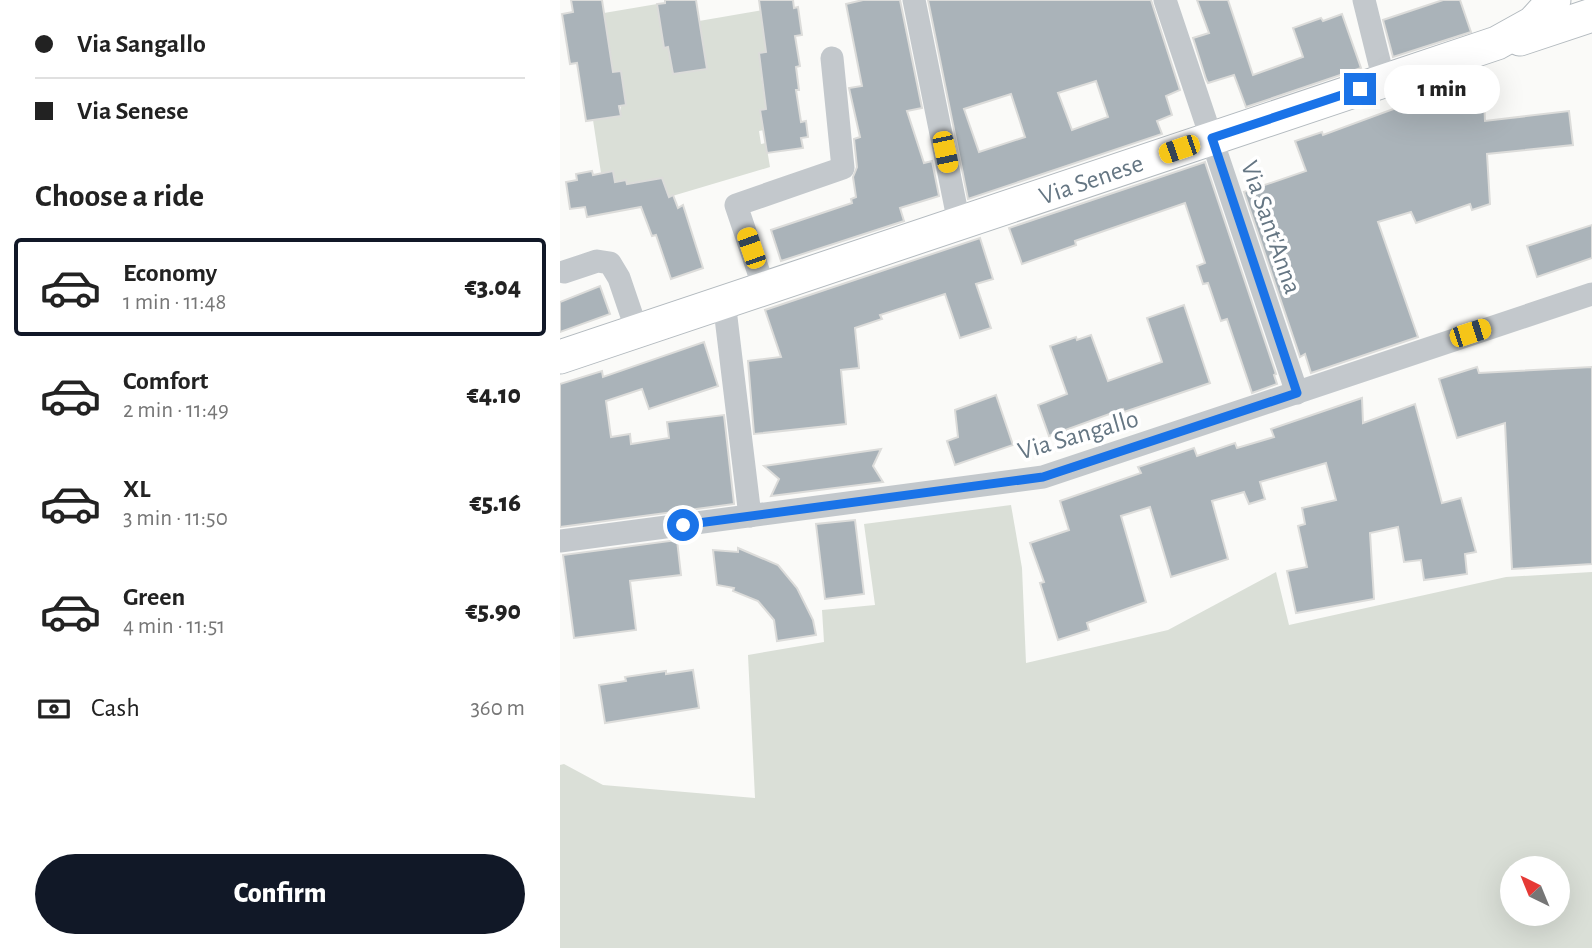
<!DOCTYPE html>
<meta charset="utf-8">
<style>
body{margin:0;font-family:"Alegreya Sans",sans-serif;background:#f6f6f6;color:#222;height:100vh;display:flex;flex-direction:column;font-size:26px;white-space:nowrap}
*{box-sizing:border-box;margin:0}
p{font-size:23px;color:#767676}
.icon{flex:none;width:38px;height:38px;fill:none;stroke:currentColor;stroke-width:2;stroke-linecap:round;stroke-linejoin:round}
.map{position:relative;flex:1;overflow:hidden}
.side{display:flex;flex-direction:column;background:#fff;width:560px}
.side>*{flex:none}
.top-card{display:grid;align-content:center;height:154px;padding:0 35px;background:#fff}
.needle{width:46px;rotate:317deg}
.fabs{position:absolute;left:940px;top:856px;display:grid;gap:14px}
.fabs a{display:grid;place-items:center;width:70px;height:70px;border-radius:50%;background:#fff;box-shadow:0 7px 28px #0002;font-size:35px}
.end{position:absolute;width:32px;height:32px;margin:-16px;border:9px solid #1a73e8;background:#fff;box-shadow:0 0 0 4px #fff}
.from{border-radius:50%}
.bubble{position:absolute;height:49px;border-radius:24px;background:#fff;box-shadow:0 7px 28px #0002;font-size:23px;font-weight:800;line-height:49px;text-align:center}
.car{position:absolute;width:21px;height:42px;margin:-21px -10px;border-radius:9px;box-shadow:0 0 5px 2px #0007;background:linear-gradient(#f5c518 24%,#345 0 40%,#f5c518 0 76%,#345 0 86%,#f5c518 0)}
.top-card b{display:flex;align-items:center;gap:24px;height:66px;font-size:26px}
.top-card b+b{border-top:2px solid #e0e0e0}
.top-card i{width:18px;height:18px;background:#222}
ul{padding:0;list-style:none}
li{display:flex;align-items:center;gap:21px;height:98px;margin:0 14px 10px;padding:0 21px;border:4px solid transparent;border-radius:7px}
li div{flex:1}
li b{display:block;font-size:26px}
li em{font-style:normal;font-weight:800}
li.current{border-color:#111827}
li>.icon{width:63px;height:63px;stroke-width:1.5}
h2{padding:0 35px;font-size:32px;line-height:84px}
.pay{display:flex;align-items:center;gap:18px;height:77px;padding:0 35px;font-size:26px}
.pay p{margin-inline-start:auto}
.cta{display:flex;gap:14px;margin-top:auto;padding:14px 35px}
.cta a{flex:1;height:80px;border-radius:42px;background:#111827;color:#fff;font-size:28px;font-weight:800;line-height:80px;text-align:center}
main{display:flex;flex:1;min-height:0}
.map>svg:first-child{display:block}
</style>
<main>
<section class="side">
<div class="top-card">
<b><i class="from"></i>Via Sangallo</b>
<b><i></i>Via Senese</b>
</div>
<h2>Choose a ride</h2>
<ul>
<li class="current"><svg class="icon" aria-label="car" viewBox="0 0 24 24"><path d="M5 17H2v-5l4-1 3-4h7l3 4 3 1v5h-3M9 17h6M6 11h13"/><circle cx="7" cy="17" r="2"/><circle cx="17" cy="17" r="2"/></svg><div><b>Economy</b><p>1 min · 11:48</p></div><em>€3.04</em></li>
<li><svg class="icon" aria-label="car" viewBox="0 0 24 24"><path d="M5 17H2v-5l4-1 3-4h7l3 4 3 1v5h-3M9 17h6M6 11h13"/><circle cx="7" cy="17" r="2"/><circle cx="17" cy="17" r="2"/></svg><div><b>Comfort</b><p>2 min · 11:49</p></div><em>€4.10</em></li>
<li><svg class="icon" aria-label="car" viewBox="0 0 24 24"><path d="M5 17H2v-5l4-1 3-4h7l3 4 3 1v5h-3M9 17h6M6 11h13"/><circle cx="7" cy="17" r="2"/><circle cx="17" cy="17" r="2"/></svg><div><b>XL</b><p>3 min · 11:50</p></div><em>€5.16</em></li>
<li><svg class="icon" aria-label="car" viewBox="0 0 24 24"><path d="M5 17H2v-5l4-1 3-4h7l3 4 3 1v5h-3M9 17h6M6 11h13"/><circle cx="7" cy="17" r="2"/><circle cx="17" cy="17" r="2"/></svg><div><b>Green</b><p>4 min · 11:51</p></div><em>€5.90</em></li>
</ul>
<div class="pay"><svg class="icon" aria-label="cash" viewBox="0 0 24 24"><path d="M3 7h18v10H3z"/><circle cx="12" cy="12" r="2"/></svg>Cash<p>360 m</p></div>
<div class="cta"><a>Confirm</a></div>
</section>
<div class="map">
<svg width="1032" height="948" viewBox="0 0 1032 948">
<rect width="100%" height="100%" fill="#fafaf8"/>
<g fill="#dadfd7" fill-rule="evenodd">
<path d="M 97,4 L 99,15 L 103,14 L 106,35 L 102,36 L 104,48 L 108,47 L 113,74 L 146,69 L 139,21 L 203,10 L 203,14 L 201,15 L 203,29 L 209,29 L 208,74 L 201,76 L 203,86 L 206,86 L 209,108 L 200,110 L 201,121 L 207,121 L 209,129 L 199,131 L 201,144 L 206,143 L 210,167 L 109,197 L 102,178 L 67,184 L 66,180 L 55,182 L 53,172 L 41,173 L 33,120 L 61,115 L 61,71 L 50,73 L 44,13 Z"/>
<path d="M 451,505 L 462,568 L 466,663 L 608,630 L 716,572 L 729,625 L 946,577 L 1032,572 L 1032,948 L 0,948 L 0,765 L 4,764 L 43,785 L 195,798 L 188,655 L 264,642 L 262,610 L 315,605 L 304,524 ZM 952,868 L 998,868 L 998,914 L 952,914 Z"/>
</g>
<g fill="#aab3b9" stroke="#dcdcda" stroke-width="2" fill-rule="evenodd">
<path d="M 11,0 L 42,0 L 53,72 L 61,71 L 66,105 L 59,106 L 61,116 L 26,121 L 17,63 L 10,64 L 2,14 L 13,12 Z"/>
<path d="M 105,0 L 136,0 L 147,69 L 113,74 L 108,47 L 104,48 L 97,4 L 105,3 Z"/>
<path d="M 199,0 L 233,0 L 234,8 L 238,7 L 242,35 L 235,36 L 240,66 L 236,67 L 239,90 L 236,90 L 241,122 L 246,121 L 248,137 L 241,138 L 243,148 L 207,153 L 200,110 L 206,109 L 199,53 L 206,52 Z"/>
<path d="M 303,0 L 340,0 L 362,108 L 347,111 L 364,163 L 372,161 L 379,196 L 340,208 L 344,221 L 221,261 L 211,230 L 292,203 L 291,199 L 296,197 L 293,177 L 297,167 L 294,139 L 300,137 L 289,88 L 302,86 L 286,4 Z"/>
<path d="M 368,0 L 591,0 L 620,90 L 606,96 L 612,115 L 597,121 L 602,134 L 408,199 ZM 536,81 L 548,117 L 512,130 L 498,93 ZM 451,94 L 465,137 L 419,152 L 404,109 Z"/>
<path d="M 637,0 L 668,0 L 693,75 L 743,57 L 733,28 L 761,18 L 763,21 L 782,14 L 801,68 L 686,107 L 674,75 L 648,83 L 646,79 L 633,38 L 649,33 Z"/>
<path d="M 883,0 L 900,0 L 911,32 L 833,57 L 823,20 Z"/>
<path d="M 923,76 L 925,121 L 1009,111 L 1013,145 L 927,154 L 930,204 L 912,210 L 910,204 L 856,223 L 851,212 L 818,222 L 858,337 L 751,373 L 745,354 L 740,357 L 684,192 L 746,171 L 735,141 L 762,132 L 763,135 Z"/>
<path d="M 645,162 L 716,374 L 714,375 L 717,384 L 692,393 L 667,319 L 661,321 L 648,283 L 643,284 L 637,266 L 645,263 L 625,203 L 515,241 L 516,245 L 462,264 L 449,228 Z"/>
<path d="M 32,171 L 33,175 L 53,171 L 55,182 L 66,180 L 67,184 L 102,178 L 109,197 L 113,195 L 118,208 L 123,205 L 143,268 L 111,279 L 96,235 L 92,236 L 81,207 L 27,217 L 25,207 L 10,209 L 6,182 L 17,180 L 16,174 Z"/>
<path d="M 1032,225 L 1032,258 L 977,277 L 967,246 Z"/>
<path d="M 420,238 L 433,279 L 416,284 L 431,328 L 400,338 L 385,294 L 320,315 L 322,319 L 295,328 L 299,368 L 281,370 L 286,424 L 194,434 L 188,361 L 221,357 L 205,310 Z"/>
<path d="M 40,286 L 50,314 L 0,332 L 0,302 Z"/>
<path d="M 624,305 L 650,383 L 564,412 L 563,409 L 489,436 L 478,405 L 507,394 L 490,346 L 516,337 L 517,340 L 531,335 L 548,381 L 602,362 L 587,318 Z"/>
<path d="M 144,342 L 158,386 L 89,409 L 82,389 L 46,401 L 51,437 L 70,434 L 71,444 L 109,438 L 107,422 L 164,415 L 174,504 L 0,527 L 0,384 L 42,371 L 43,377 Z"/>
<path d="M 917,367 L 919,373 L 1032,367 L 1032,564 L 952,569 L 945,423 L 897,438 L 879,379 Z"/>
<path d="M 436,395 L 453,445 L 395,465 L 387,441 L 398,437 L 395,410 Z"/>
<path d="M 802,398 L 803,423 L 855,404 L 882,503 L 901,498 L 916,552 L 905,554 L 907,574 L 864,580 L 861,560 L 844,562 L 838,527 L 810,533 L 814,599 L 736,613 L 727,571 L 747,567 L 738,526 L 745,524 L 742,508 L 776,500 L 766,463 L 700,482 L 705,499 L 689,504 L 684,492 L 652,501 L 668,559 L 611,577 L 590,507 L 561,516 L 586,602 L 527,623 L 529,630 L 498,640 L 480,583 L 484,582 L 470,543 L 509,530 L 500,501 L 581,473 L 578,467 L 634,448 L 637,456 L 675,443 L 677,448 L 714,437 L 711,429 Z"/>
<path d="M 321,449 L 313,466 L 323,482 L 211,496 L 219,479 L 204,466 Z"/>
<path d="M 295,520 L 304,594 L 265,599 L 256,524 Z"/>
<path d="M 117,540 L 121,575 L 70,581 L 76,630 L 14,638 L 3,555 Z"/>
<path d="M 178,548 L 218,565 L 237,588 L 253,620 L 256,635 L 217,641 L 214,620 L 198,601 L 173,591 L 174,588 L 157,585 L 153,550 L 178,552 Z"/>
<path d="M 133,670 L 139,708 L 45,723 L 39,685 L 66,681 L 65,677 L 106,671 L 106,674 Z"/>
</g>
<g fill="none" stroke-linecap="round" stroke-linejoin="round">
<g stroke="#b3babf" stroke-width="35">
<g id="secondary">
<path d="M 960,39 L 1032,15"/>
<path d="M 0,357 L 937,43 L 973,23 L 994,0"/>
</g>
</g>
<g stroke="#c3c8cc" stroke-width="23">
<path d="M 354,0 L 399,223"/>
<path d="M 605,0 L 737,393"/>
<path d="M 804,0 L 824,81"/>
<path d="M 4,272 L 37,261 L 50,263 L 59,278 L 77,331"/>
<path d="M 204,288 L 176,205 L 283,168 L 272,58"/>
<path d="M 164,301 L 190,516"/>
<path d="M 0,541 L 483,477 L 1032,294"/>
</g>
<use href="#secondary" stroke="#fff" stroke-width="33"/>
</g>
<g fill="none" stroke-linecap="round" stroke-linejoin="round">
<path stroke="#1a73e8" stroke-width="9" d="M 123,525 L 483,477 L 737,393 L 652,138 L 800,89"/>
</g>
<g text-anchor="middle" stroke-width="7" stroke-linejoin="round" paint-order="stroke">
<g font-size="26" fill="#657683" stroke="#fff">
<text transform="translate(531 179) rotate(-19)" y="9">Via Senese</text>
<text transform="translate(712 227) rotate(71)" y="9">Via Sant'Anna</text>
<text transform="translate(518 434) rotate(-16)" y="9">Via Sangallo</text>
</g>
</g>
</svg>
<div class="fabs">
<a><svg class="needle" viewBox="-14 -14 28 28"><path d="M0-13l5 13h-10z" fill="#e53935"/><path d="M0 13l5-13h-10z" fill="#767676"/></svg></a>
</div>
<i class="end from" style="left:123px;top:525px"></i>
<i class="end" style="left:800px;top:89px"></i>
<div class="bubble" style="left:824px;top:65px;width:116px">1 min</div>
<i class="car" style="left:619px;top:149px;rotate:251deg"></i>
<i class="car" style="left:385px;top:152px;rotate:168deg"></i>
<i class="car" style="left:191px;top:248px;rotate:341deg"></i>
<i class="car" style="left:910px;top:333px;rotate:72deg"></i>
</div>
</main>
